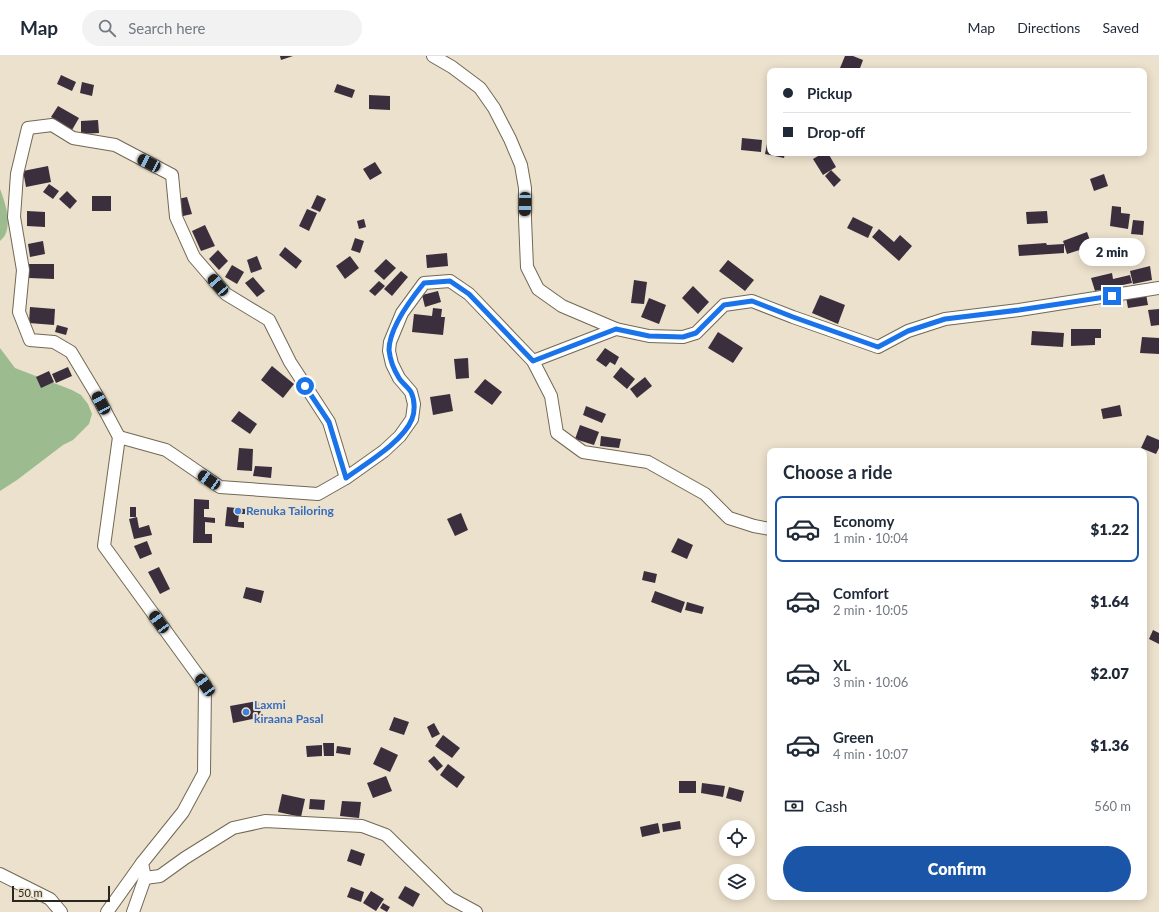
<!DOCTYPE html>
<meta charset="utf-8">
<style>
body{margin:0;font-family:Lato,sans-serif;background:#f2f2f3;color:#1f2937;height:100vh;display:flex;flex-direction:column;font-size:15px;white-space:nowrap}
*{box-sizing:border-box;margin:0}
p{font-size:13px;color:#747a83}
.icon{flex:none;width:22px;height:22px;fill:none;stroke:currentColor;stroke-width:2;stroke-linecap:round;stroke-linejoin:round}
.map{position:relative;flex:1;overflow:hidden}
.panel{position:absolute;left:767px;top:392px;width:380px;height:452px;display:flex;flex-direction:column;background:#fff;border-radius:8px;box-shadow:0 2px 10px #0003}
.panel>*{flex:none}
.top-card{position:absolute;left:767px;top:12px;width:380px;height:88px;border-radius:8px;box-shadow:0 2px 10px #0003;display:grid;align-content:center;height:88px;padding:0 16px;background:#fff}
.buttons{position:absolute;left:719px;top:764px;display:grid;gap:8px}
.buttons a{display:grid;place-items:center;width:36px;height:36px;border-radius:50%;background:#fff;box-shadow:0 2px 10px #0003;font-size:20px}
.scale{position:absolute;left:12px;bottom:10px;width:98px;box-sizing:border-box;padding-left:4px;border:2px solid #2b271f;border-top:0;font-size:11px;line-height:14px;white-space:nowrap;color:#2b271f;-webkit-text-stroke:3px #ece1cc;paint-order:stroke}
.end{position:absolute;width:18px;height:18px;margin:-9px;border:5px solid #1a73e8;background:#fff;box-shadow:0 0 0 2px #fff}
.from{border-radius:50%}
.bubble{position:absolute;height:28px;border-radius:14px;background:#fff;box-shadow:0 2px 10px #0003;font-size:13px;font-weight:800;line-height:28px;text-align:center}
.car{position:absolute;width:12px;height:24px;margin:-12px -6px;border-radius:5px;box-shadow:0 0 3px 1px #0007;background:linear-gradient(#222 24%,#8ab4d8 0 40%,#222 0 76%,#8ab4d8 0 86%,#222 0)}
.top-card b{display:flex;align-items:center;gap:14px;height:38px;font-size:15px}
.top-card b+b{border-top:1px solid #e0e1e3}
.top-card i{width:10px;height:10px;background:#1f2937}
ul{padding:0;list-style:none}
li{display:flex;align-items:center;gap:12px;height:66px;margin:0 8px 6px;padding:0 8px;border:2px solid transparent;border-radius:8px}
li div{flex:1}
li b{display:block;font-size:15px}
li em{font-style:normal;font-weight:800}
li.selected{border-color:#1a55a7}
li>.icon{width:36px;height:36px;stroke-width:1.5}
h2{padding:0 16px;font-size:18px;line-height:48px}
.pay{display:flex;align-items:center;gap:10px;height:44px;padding:0 16px;font-size:15px}
.pay p{margin-inline-start:auto}
.cta{display:flex;gap:8px;margin-top:auto;padding:8px 16px}
.cta a{flex:1;height:46px;border-radius:24px;background:#1a55a7;color:#fff;font-size:16px;font-weight:800;line-height:46px;text-align:center}
header{display:flex;align-items:center;gap:24px;box-sizing:border-box;height:56px;padding:0 20px;background:#fff;border-bottom:1px solid #e0e1e3}
header strong{font-size:19px}
nav{display:flex;gap:22px;margin-inline-start:auto;font-size:14px}
.search{width:280px;height:36px;background:#f2f2f3;display:flex;align-items:center;gap:10px;box-sizing:border-box;padding:0 14px;border-radius:22px;color:#747a83;font-size:15px}
.map>svg:first-child{display:block}
</style>
<header>
<strong>Map</strong>
<div class="search"><svg class="icon" aria-label="search" viewBox="0 0 24 24"><circle cx="10" cy="10" r="6"/><path d="M15 15l6 6"/></svg>Search here</div>
<nav><a>Map</a><a>Directions</a><a>Saved</a></nav>
</header>
<div class="map">
<svg width="1159" height="856" viewBox="0 0 1159 856">
<rect width="100%" height="100%" fill="#ece1cc"/>
<g fill="#9cbc90">
<path d="M 0,133 C 5,146 11,164 6,177 C 5,180 2,183 0,185 Z"/>
<path d="M 0,292 L 15,312 L 72,334 L 81,339 L 88,348 L 92,358 L 89,368 L 73,384 L 63,389 L 17,424 L 0,435 Z"/>
</g>
<g fill="#3b2e3d">
<path d="M 280,0 L 293,0 L 281,4 Z"/>
<path d="M 845,0 L 853,0 L 863,4 L 859,15 L 847,15 L 840,12 Z"/>
<path d="M 61,19 L 76,26 L 72,35 L 57,28 Z"/>
<path d="M 82,26 L 94,29 L 92,40 L 80,37 Z"/>
<path d="M 337,28 L 355,34 L 352,42 L 334,36 Z"/>
<path d="M 369,39 L 390,40 L 390,54 L 369,53 Z"/>
<path d="M 58,50 L 79,62 L 72,74 L 51,61 Z"/>
<path d="M 98,64 L 99,77 L 81,78 L 81,65 Z"/>
<path d="M 742,82 L 762,84 L 761,96 L 741,94 Z"/>
<path d="M 767,88 L 770,89 L 770,97 L 785,97 L 784,102 L 765,98 Z"/>
<path d="M 823,97 L 828,97 L 836,111 L 823,119 L 813,103 Z"/>
<path d="M 375,106 L 382,117 L 370,124 L 363,113 Z"/>
<path d="M 48,110 L 51,126 L 26,131 L 23,115 Z"/>
<path d="M 831,114 L 841,124 L 834,131 L 825,120 Z"/>
<path d="M 1104,118 L 1108,130 L 1094,135 L 1090,123 Z"/>
<path d="M 49,128 L 59,135 L 53,143 L 43,136 Z"/>
<path d="M 67,135 L 77,145 L 70,153 L 59,143 Z"/>
<path d="M 317,139 L 326,143 L 320,156 L 311,152 Z"/>
<rect x="92" y="140" width="19" height="15"/>
<path d="M 187,141 L 192,158 L 183,160 L 178,143 Z"/>
<path d="M 1112,150 L 1121,151 L 1121,157 L 1130,158 L 1128,173 L 1110,170 Z"/>
<path d="M 307,153 L 317,157 L 309,175 L 299,170 Z"/>
<path d="M 27,155 L 45,156 L 45,171 L 27,170 Z"/>
<path d="M 1047,155 L 1048,167 L 1027,168 L 1026,156 Z"/>
<path d="M 853,161 L 873,171 L 868,182 L 847,172 Z"/>
<path d="M 364,163 L 366,171 L 359,173 L 357,165 Z"/>
<path d="M 1133,164 L 1144,165 L 1143,179 L 1131,178 Z"/>
<path d="M 205,169 L 215,190 L 201,195 L 192,175 Z"/>
<path d="M 879,173 L 894,186 L 900,179 L 912,190 L 899,205 L 872,181 Z"/>
<path d="M 1087,176 L 1092,190 L 1067,198 L 1063,185 Z"/>
<path d="M 355,182 L 364,185 L 360,197 L 351,194 Z"/>
<path d="M 43,185 L 45,198 L 30,201 L 28,188 Z"/>
<path d="M 1046,187 L 1047,189 L 1064,188 L 1064,197 L 1019,200 L 1018,189 Z"/>
<path d="M 285,191 L 302,205 L 296,213 L 279,199 Z"/>
<path d="M 218,194 L 228,205 L 219,214 L 209,203 Z"/>
<path d="M 447,197 L 448,210 L 427,212 L 426,199 Z"/>
<path d="M 257,200 L 262,213 L 251,217 L 247,204 Z"/>
<path d="M 350,200 L 359,212 L 345,223 L 336,210 Z"/>
<path d="M 386,203 L 396,212 L 384,224 L 374,215 Z"/>
<path d="M 728,204 L 754,224 L 745,235 L 719,215 Z"/>
<path d="M 29,208 L 54,208 L 54,223 L 29,222 Z"/>
<path d="M 232,209 L 244,216 L 237,228 L 225,221 Z"/>
<path d="M 1150,210 L 1152,224 L 1133,228 L 1130,215 Z"/>
<path d="M 401,215 L 408,221 L 392,240 L 384,233 Z"/>
<path d="M 1112,217 L 1113,223 L 1130,219 L 1132,227 L 1095,235 L 1091,222 Z"/>
<path d="M 253,221 L 265,235 L 257,241 L 245,227 Z"/>
<path d="M 634,224 L 647,226 L 644,248 L 631,247 Z"/>
<path d="M 379,225 L 385,230 L 375,240 L 369,235 Z"/>
<path d="M 693,230 L 709,246 L 698,258 L 682,242 Z"/>
<path d="M 438,235 L 441,246 L 425,251 L 422,239 Z"/>
<path d="M 1146,238 L 1148,249 L 1128,252 L 1126,241 Z"/>
<path d="M 820,239 L 845,249 L 838,268 L 812,257 Z"/>
<path d="M 649,242 L 666,249 L 659,268 L 641,261 Z"/>
<path d="M 30,251 L 55,253 L 54,269 L 29,267 Z"/>
<path d="M 433,252 L 442,253 L 441,261 L 445,261 L 443,279 L 412,276 L 414,258 L 432,260 Z"/>
<path d="M 1159,253 L 1159,269 L 1151,270 L 1148,254 Z"/>
<path d="M 57,269 L 68,272 L 66,279 L 55,276 Z"/>
<path d="M 1071,273 L 1101,273 L 1101,282 L 1095,282 L 1095,289 L 1071,290 Z"/>
<path d="M 1032,275 L 1064,277 L 1063,291 L 1031,289 Z"/>
<path d="M 718,276 L 743,292 L 733,307 L 708,292 Z"/>
<path d="M 1142,281 L 1159,282 L 1159,298 L 1140,297 Z"/>
<path d="M 605,292 L 619,301 L 615,309 L 610,306 L 606,311 L 596,304 Z"/>
<path d="M 468,302 L 469,322 L 456,323 L 454,303 Z"/>
<path d="M 272,310 L 294,328 L 283,342 L 261,324 Z"/>
<path d="M 68,311 L 72,320 L 56,327 L 52,318 Z"/>
<path d="M 621,311 L 635,323 L 627,333 L 613,321 Z"/>
<path d="M 49,315 L 54,326 L 41,332 L 36,321 Z"/>
<path d="M 645,321 L 652,330 L 637,342 L 630,333 Z"/>
<path d="M 485,323 L 502,336 L 492,349 L 474,336 Z"/>
<path d="M 450,338 L 453,355 L 433,359 L 430,341 Z"/>
<path d="M 1120,349 L 1122,360 L 1103,363 L 1101,353 Z"/>
<path d="M 586,350 L 606,358 L 602,367 L 583,359 Z"/>
<path d="M 239,355 L 257,368 L 250,378 L 231,365 Z"/>
<path d="M 580,369 L 599,376 L 594,389 L 575,383 Z"/>
<path d="M 1147,379 L 1159,384 L 1159,392 L 1156,398 L 1141,392 Z"/>
<path d="M 601,380 L 621,383 L 619,392 L 600,390 Z"/>
<path d="M 239,392 L 253,393 L 252,415 L 237,414 Z"/>
<path d="M 255,410 L 272,411 L 271,422 L 253,420 Z"/>
<path d="M 194,443 L 209,444 L 209,453 L 204,453 L 204,461 L 215,462 L 215,467 L 205,466 L 205,478 L 212,478 L 212,487 L 193,487 Z"/>
<rect x="130" y="451" width="6" height="10"/>
<path d="M 227,451 L 245,453 L 245,458 L 239,458 L 238,466 L 244,466 L 244,472 L 225,470 Z"/>
<path d="M 461,457 L 468,474 L 455,480 L 447,463 Z"/>
<path d="M 137,461 L 139,472 L 149,469 L 152,479 L 134,483 L 129,463 Z"/>
<path d="M 678,482 L 693,489 L 687,503 L 671,496 Z"/>
<path d="M 147,485 L 152,498 L 140,503 L 134,490 Z"/>
<path d="M 159,511 L 170,533 L 160,538 L 148,516 Z"/>
<path d="M 644,515 L 657,518 L 655,527 L 642,524 Z"/>
<path d="M 246,531 L 264,535 L 261,547 L 243,542 Z"/>
<path d="M 655,535 L 685,546 L 681,557 L 651,546 Z"/>
<path d="M 687,546 L 704,551 L 702,558 L 685,554 Z"/>
<path d="M 1153,574 L 1159,577 L 1159,588 L 1149,583 Z"/>
<path d="M 258,645 L 262,661 L 233,667 L 230,650 Z"/>
<path d="M 394,661 L 409,666 L 404,679 L 389,674 Z"/>
<path d="M 434,667 L 440,678 L 432,682 L 427,671 Z"/>
<path d="M 443,679 L 460,692 L 452,702 L 435,690 Z"/>
<path d="M 323,687 L 334,687 L 334,700 L 324,700 Z"/>
<path d="M 322,689 L 322,700 L 307,701 L 306,690 Z"/>
<path d="M 337,690 L 351,692 L 350,699 L 336,697 Z"/>
<path d="M 381,691 L 398,699 L 390,716 L 373,708 Z"/>
<path d="M 434,700 L 443,710 L 437,715 L 428,705 Z"/>
<path d="M 448,708 L 465,721 L 457,732 L 440,719 Z"/>
<path d="M 386,720 L 392,735 L 373,742 L 367,727 Z"/>
<rect x="679" y="725" width="17" height="12"/>
<path d="M 702,727 L 725,730 L 723,741 L 701,737 Z"/>
<path d="M 729,731 L 744,735 L 741,746 L 726,742 Z"/>
<path d="M 282,738 L 305,743 L 301,761 L 278,756 Z"/>
<path d="M 310,743 L 325,744 L 324,754 L 309,753 Z"/>
<path d="M 342,745 L 361,746 L 359,762 L 340,760 Z"/>
<path d="M 680,765 L 681,773 L 663,776 L 662,768 Z"/>
<path d="M 658,767 L 660,777 L 642,781 L 640,771 Z"/>
<path d="M 351,793 L 365,798 L 361,810 L 347,805 Z"/>
<path d="M 405,830 L 420,838 L 413,851 L 398,842 Z"/>
<path d="M 351,831 L 364,836 L 361,846 L 347,841 Z"/>
<path d="M 371,835 L 384,843 L 376,855 L 363,847 Z"/>
<path d="M 383,847 L 390,851 L 387,856 L 380,852 Z"/>
</g>
<g fill="none" stroke-linecap="round" stroke-linejoin="round">
<g stroke="#716855" stroke-width="14">
<g id="minor">
<path d="M 433,0 L 452,11 L 480,32 L 494,52 L 510,83 L 521,109 L 525,132 L 525,163 L 527,211 L 538,233 L 562,250 L 616,273"/>
<path d="M 533,305 L 551,340 L 557,377 L 583,396 L 648,406 L 705,438 L 729,462 L 754,470 L 770,473"/>
<path d="M 119,381 L 95,336 L 71,296 L 54,286 L 30,284 L 19,256 L 23,214 L 14,161 L 17,118 L 28,72 L 52,69 L 73,82 L 115,89 L 172,119 L 176,161 L 194,201 L 226,238 L 269,264 L 290,306 L 329,366 L 346,422"/>
<path d="M 0,818 L 50,843 L 61,856"/>
<path d="M 145,822 L 160,820 L 185,802 L 233,772 L 265,765 L 362,770 L 386,779 L 450,842 L 476,856"/>
<path d="M 107,856 L 142,807"/>
<path d="M 133,856 L 145,822 L 142,807 L 183,756 L 204,717 L 205,629 L 104,490 L 119,381 L 166,394 L 220,431 L 318,438 L 346,422 L 384,395 L 400,380 L 412,363 L 414,348 L 411,336 L 399,322 L 392,308 L 389,295 L 390,286 L 402,257 L 424,227 L 450,225 L 469,238 L 533,305 L 616,273 L 649,280 L 683,281 L 696,277 L 724,249 L 752,245 L 793,261 L 878,291 L 908,275 L 945,263 L 1019,254 L 1159,232"/>
</g>
</g>
<use href="#minor" stroke="#fff" stroke-width="12"/>
</g>
<g fill="none" stroke-linecap="round" stroke-linejoin="round">
<path stroke="#1a73e8" stroke-width="5" d="M 305,330 L 329,366 L 346,422 C 365,408 403,386 412,363 C 415,356 415,344 411,336 C 408,331 402,327 399,322 C 394,314 390,303 389,294 C 389,272 411,243 424,227 L 450,225 L 469,238 L 533,305 L 616,273 L 649,280 L 683,281 L 696,277 L 724,249 L 752,245 L 793,261 L 878,291 L 908,275 L 945,263 L 1019,254 L 1112,240"/>
</g>
<g fill="#3f7fe0" stroke="#ece1cc" stroke-width="1.5">
<circle cx="238" cy="455" r="4"/>
<circle cx="246" cy="656" r="4"/>
</g>
<g text-anchor="middle" stroke-width="4" stroke-linejoin="round" paint-order="stroke">
<g font-size="12" font-weight="bold" fill="#366cbe" stroke="#ece1cc" text-anchor="start">
<text x="246" y="459">Renuka Tailoring</text>
<text x="254" y="653">Laxmi<tspan x="254" dy="14">kiraana Pasal</tspan></text>
</g>
</g>
</svg>
<div class="buttons">
<a><svg class="icon" aria-label="locate" viewBox="0 0 24 24"><circle cx="12" cy="12" r="6"/><path d="M12 2v4M12 18v4M2 12h4M18 12h4"/></svg></a>
<a><svg class="icon" aria-label="layers" viewBox="0 0 24 24"><path d="M12 4l9 5-9 5-9-5zM3 14l9 5 9-5"/></svg></a>
</div>
<div class="scale">50 m</div>
<i class="end from" style="left:305px;top:330px"></i>
<i class="end" style="left:1112px;top:240px"></i>
<div class="bubble" style="left:1079px;top:182px;width:66px">2 min</div>
<i class="car" style="left:149px;top:107px;rotate:297deg"></i>
<i class="car" style="left:525px;top:148px;rotate:181deg"></i>
<i class="car" style="left:218px;top:229px;rotate:319deg"></i>
<i class="car" style="left:101px;top:347px;rotate:332deg"></i>
<i class="car" style="left:209px;top:424px;rotate:304deg"></i>
<i class="car" style="left:159px;top:566px;rotate:324deg"></i>
<i class="car" style="left:205px;top:629px;rotate:324deg"></i>
<div class="top-card">
<b><i class="from"></i>Pickup</b>
<b><i></i>Drop-off</b>
</div>
<section class="panel">
<h2>Choose a ride</h2>
<ul>
<li class="selected"><svg class="icon" aria-label="car" viewBox="0 0 24 24"><path d="M5 17H2v-5l4-1 3-4h7l3 4 3 1v5h-3M9 17h6M6 11h13"/><circle cx="7" cy="17" r="2"/><circle cx="17" cy="17" r="2"/></svg><div><b>Economy</b><p>1 min · 10:04</p></div><em>$1.22</em></li>
<li><svg class="icon" aria-label="car" viewBox="0 0 24 24"><path d="M5 17H2v-5l4-1 3-4h7l3 4 3 1v5h-3M9 17h6M6 11h13"/><circle cx="7" cy="17" r="2"/><circle cx="17" cy="17" r="2"/></svg><div><b>Comfort</b><p>2 min · 10:05</p></div><em>$1.64</em></li>
<li><svg class="icon" aria-label="car" viewBox="0 0 24 24"><path d="M5 17H2v-5l4-1 3-4h7l3 4 3 1v5h-3M9 17h6M6 11h13"/><circle cx="7" cy="17" r="2"/><circle cx="17" cy="17" r="2"/></svg><div><b>XL</b><p>3 min · 10:06</p></div><em>$2.07</em></li>
<li><svg class="icon" aria-label="car" viewBox="0 0 24 24"><path d="M5 17H2v-5l4-1 3-4h7l3 4 3 1v5h-3M9 17h6M6 11h13"/><circle cx="7" cy="17" r="2"/><circle cx="17" cy="17" r="2"/></svg><div><b>Green</b><p>4 min · 10:07</p></div><em>$1.36</em></li>
</ul>
<div class="pay"><svg class="icon" aria-label="cash" viewBox="0 0 24 24"><path d="M3 7h18v10H3z"/><circle cx="12" cy="12" r="2"/></svg>Cash<p>560 m</p></div>
<div class="cta"><a>Confirm</a></div>
</section>
</div>
